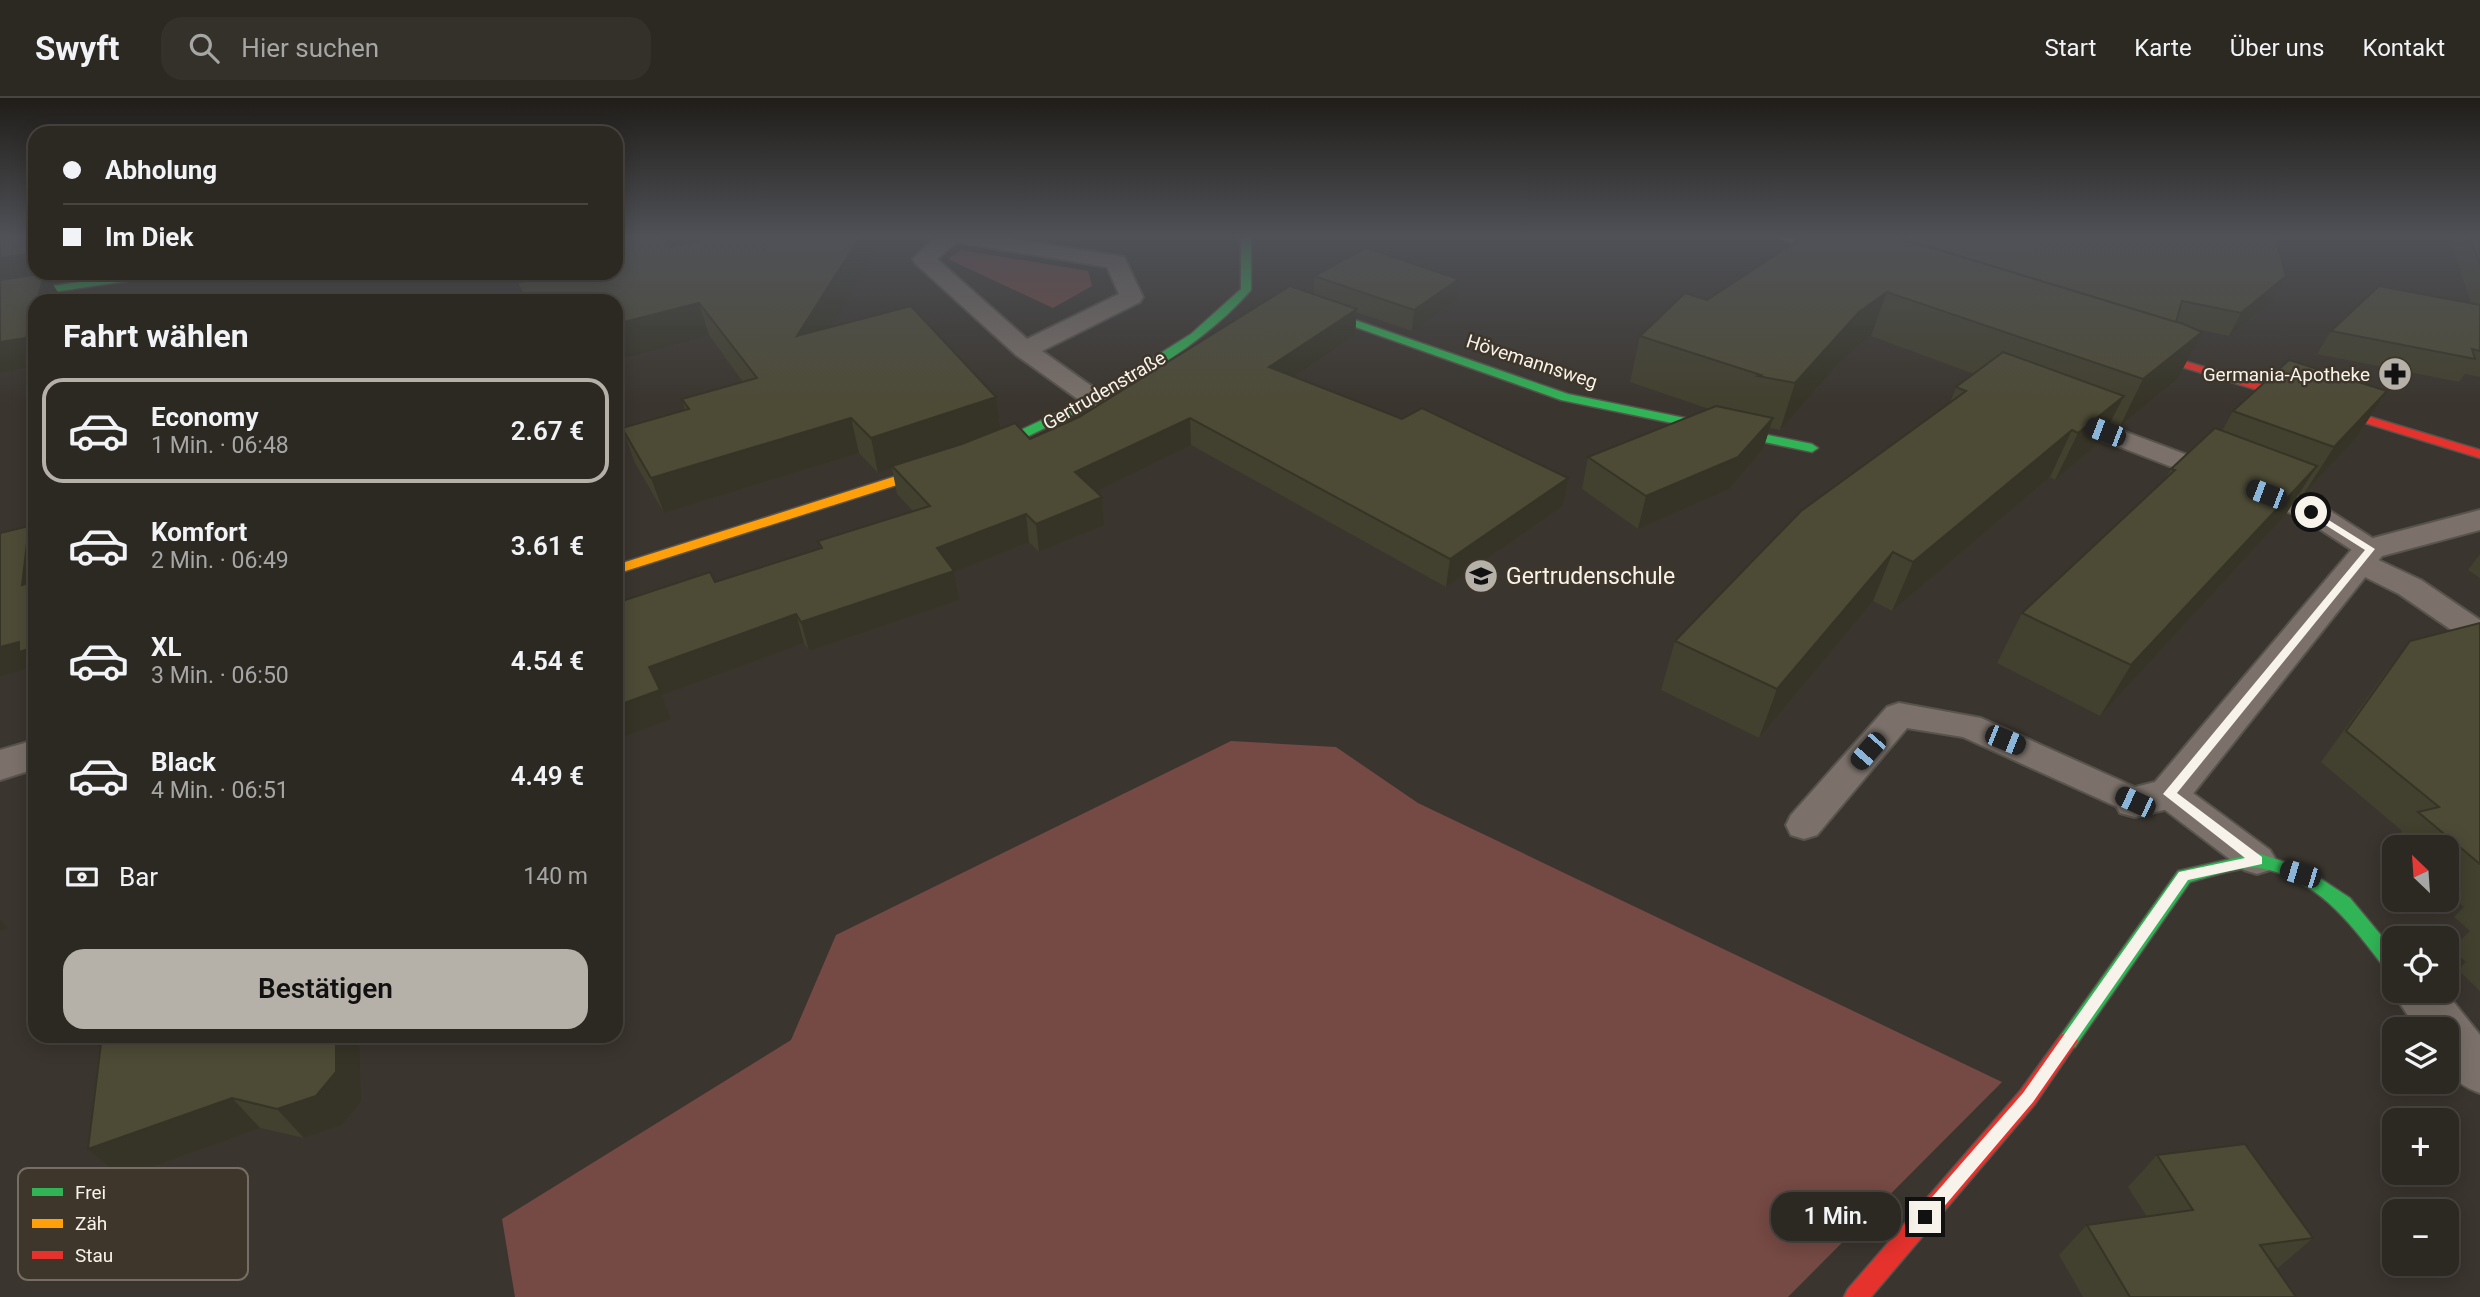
<!DOCTYPE html>
<html lang="de">
<meta charset="utf-8">
<style>
body{margin:0;font-family:Roboto,sans-serif;background:#34302a;color:#f1f3f6;height:100vh;display:flex;flex-direction:column;font-size:26px;white-space:nowrap}
*{box-sizing:border-box;margin:0}
p{font-size:23px;color:#a6a6a5}
.icon{flex:none;width:38px;height:38px;fill:none;stroke:currentColor;stroke-width:2;stroke-linecap:round;stroke-linejoin:round}
.map{position:relative;flex:1;overflow:hidden}
.drawer{position:absolute;left:28px;top:196px;width:595px;height:749px;display:flex;flex-direction:column;background:#2c2822;border-radius:21px;box-shadow:0 4px 18px #0003,0 0 0 2px #484440}
.drawer>*{flex:none}
.guide{position:absolute;left:28px;top:28px;width:595px;height:154px;border-radius:21px;box-shadow:0 4px 18px #0003,0 0 0 2px #484440;display:grid;align-content:center;height:154px;padding:0 35px;background:#2c2822}
.needle{width:46px;rotate:335deg}
.controls{position:absolute;left:2382px;top:737px;display:grid;gap:14px}
.controls a{display:grid;place-items:center;width:77px;height:77px;border-radius:14px;background:#2c2822;box-shadow:0 4px 18px #0003,0 0 0 2px #484440;font-size:35px}
.end{position:absolute;width:32px;height:32px;margin:-16px;border:9px solid #f7f2ea;background:#111;box-shadow:0 0 0 4px #111}
.from{border-radius:50%}
.bubble{position:absolute;height:49px;border-radius:21px;background:#2c2822;box-shadow:0 4px 18px #0003,0 0 0 2px #484440;font-size:23px;font-weight:600;line-height:49px;text-align:center}
.car{position:absolute;width:21px;height:42px;margin:-21px -10px;border-radius:9px;box-shadow:0 0 5px 2px #0007;background:linear-gradient(#222 24%,#8ab4d8 0 40%,#222 0 76%,#8ab4d8 0 86%,#222 0)}
.guide b{display:flex;align-items:center;gap:24px;height:66px;font-size:26px}
.guide b+b{border-top:2px solid #484440}
.guide i{width:18px;height:18px;background:#f1f3f6}
ul{padding:0;list-style:none}
li{display:flex;align-items:center;gap:21px;height:105px;margin:0 14px 10px;padding:0 21px;border:4px solid transparent;border-radius:21px}
li div{flex:1}
li b{display:block;font-size:26px}
li em{font-style:normal;font-weight:600}
li.current{border-color:#b5b0a8}
li>.icon{width:63px;height:63px;stroke-width:1.5}
h2{padding:0 35px;font-size:32px;line-height:84px}
.pay{display:flex;align-items:center;gap:18px;height:77px;padding:0 35px;font-size:26px}
.pay p{margin-inline-start:auto}
.primary-button{display:flex;gap:14px;margin-top:auto;padding:14px 35px}
.primary-button a{flex:1;height:80px;border-radius:21px;background:#b5b0a8;color:#111;font-size:28px;font-weight:600;line-height:80px;text-align:center}
header{display:flex;align-items:center;gap:42px;box-sizing:border-box;height:98px;padding:0 35px;background:#2c2822;border-bottom:2px solid #484440}
header strong{font-size:33px}
nav{display:flex;gap:38px;margin-inline-start:auto;font-size:24px}
.search{width:490px;height:63px;background:#34302a;display:flex;align-items:center;gap:18px;box-sizing:border-box;padding:0 24px;border-radius:21px;color:#a6a6a5;font-size:26px}
.map>svg:first-child{display:block}
</style>
<header>
<strong>Swyft</strong>
<div class="search"><svg class="icon" aria-label="search" viewBox="0 0 24 24"><circle cx="10" cy="10" r="6"/><path d="M15 15l6 6"/></svg>Hier suchen</div>
<nav><a>Start</a><a>Karte</a><a>Über uns</a><a>Kontakt</a></nav>
</header>
<div class="map">
<svg width="2480" height="1199" viewBox="0 0 2480 1199">
<rect width="100%" height="100%" fill="#3a352e"/>
<g fill="#754944">
<path d="M 961,152 L 1088,173 L 1092,188 L 1053,210 L 948,161 Z"/>
<path d="M 1231,643 L 1336,649 L 1418,705 L 2002,984 L 1788,1199 L 515,1199 L 502,1121 L 791,942 L 836,837 Z"/>
</g>
<g fill="none" stroke-linecap="round" stroke-linejoin="round">
<g stroke="#57534d" stroke-width="4">
<g id="lane">
<path d="M 935,139 L 1003,139 L 1124,159 L 1143,199 L 1140,204 L 1042,253 L 1104,297 L 1108,302 L 1104,307 L 1095,310 L 1086,307 L 1016,257 L 916,166 L 913,161 ZM 956,144 L 1107,169 L 1119,196 L 1027,241 L 937,161 Z"/>
<path d="M 2062,310 L 2321,407 L 2380,445 L 2385,451 L 2380,457 L 2372,459 L 2421,482 L 2480,522 L 2480,547 L 2469,544 L 2399,496 L 2349,471 L 2345,465 L 2349,459 L 2358,456 L 2301,419 L 2053,323 L 2049,318 L 2053,313 Z"/>
<path d="M 1899,605 L 1981,620 L 2148,695 L 2153,704 L 2148,713 L 2135,717 L 1963,639 L 1907,630 L 1817,737 L 1804,741 L 1791,737 L 1786,727 L 1791,717 L 1887,609 Z"/>
<path d="M 2169,683 L 2182,687 L 2270,752 L 2276,762 L 2270,772 L 2257,776 L 2244,772 L 2156,705 L 2151,696 L 2156,687 Z"/>
</g>
</g>
<g stroke="#57534d" stroke-width="4">
<g id="street">
<path d="M 2480,412 L 2480,432 L 2382,458 L 2184,707 L 2135,719 L 2120,715 L 2114,704 L 2120,693 L 2155,684 L 2358,444 Z"/>
<path d="M 35,642 L 35,671 L 0,682 L 0,652 Z"/>
<path d="M 2394,887 L 2394,892 L 2444,892 L 2480,937 L 2480,995 C 2444,982 2446,965 2446,931 L 2417,931 L 2391,892 Z"/>
</g>
</g>
<g stroke="#57534d" stroke-width="3">
<g id="fast">
<path d="M 1241,139 L 1251,139 L 1251,192 C 1192,260 1093,307 1012,346 L 1004,346 L 1004,340 L 1091,299 L 1191,236 L 1241,191 Z"/>
<path d="M 1776,139 L 1791,139 L 1851,160 L 1842,162 Z"/>
<path d="M 139,175 L 165,175 L 160,178 L 0,202 L 0,196 Z"/>
<path d="M 1306,205 L 1568,296 L 1812,346 L 1818,350 L 1812,354 L 1561,302 L 1302,210 L 1302,206 Z"/>
<path d="M 2257,755 L 2306,771 L 2350,800 L 2394,853 L 2394,875 L 2387,873 C 2353,829 2318,779 2259,770 C 2246,767 2205,780 2190,784 L 2075,949 L 2068,952 L 2061,949 L 2058,943 L 2061,937 L 2178,773 Z"/>
</g>
</g>
<g stroke="#57534d" stroke-width="3">
<path id="slow" d="M 1008,339 L 1012,340 L 1012,346 L 960,367 L 616,476 L 616,467 L 950,361 Z"/>
</g>
<g stroke="#57534d" stroke-width="3">
<g id="jam">
<path d="M 2134,248 L 2480,352 L 2480,360 L 2130,253 L 2128,251 Z"/>
<path d="M 2068,934 L 2075,937 L 2078,943 L 2035,1006 L 1871,1199 L 1844,1199 L 1848,1191 L 2021,992 L 2061,937 Z"/>
</g>
</g>
<use href="#lane" fill="#7b716a" fill-rule="evenodd"/>
<use href="#street" fill="#7b716a" fill-rule="evenodd"/>
<use href="#fast" fill="#30b455" fill-rule="evenodd"/>
<use href="#slow" fill="#ff9f0a" fill-rule="evenodd"/>
<use href="#jam" fill="#e5322d" fill-rule="evenodd"/>
</g>
<g fill="#42402e">
<path d="M 710,139 L 885,139 L 830,229 L 996,299 L 1001,331 L 1030,341 L 1079,319 L 1314,196 L 1314,178 L 1459,181 L 1457,202 L 1412,233 L 1356,214 L 1355,237 L 1294,279 L 1402,321 L 1568,380 L 1563,408 L 1446,489 L 1191,347 L 1096,393 L 1102,399 L 1104,427 L 1039,454 L 1029,444 L 954,474 L 959,502 L 809,553 L 804,545 L 662,597 L 671,621 L 623,639 L 616,623 L 616,505 L 715,484 L 820,451 L 818,443 L 913,413 L 897,396 L 892,370 L 878,375 L 859,355 L 664,415 L 635,365 L 622,330 L 685,312 L 682,301 L 743,284 L 709,237 L 616,203 L 524,203 L 517,185 L 542,179 L 540,175 L 616,175 L 671,149 Z"/>
<path d="M 1803,139 L 2286,178 L 2274,201 L 2229,238 L 2196,231 L 2202,234 L 2178,280 L 2120,328 L 2110,325 L 2100,344 L 2055,382 L 2050,379 L 1892,513 L 1873,503 L 1759,640 L 1661,592 L 1675,543 L 1950,305 L 1956,289 L 1974,276 L 1871,238 L 1844,259 L 1780,332 L 1770,330 L 1763,351 L 1729,391 L 1638,431 L 1582,391 L 1588,359 L 1709,311 L 1630,284 L 1640,238 L 1707,202 Z"/>
<path d="M 2449,139 L 2480,139 L 2480,279 L 2465,276 L 2459,284 L 2317,256 L 2331,233 L 2471,205 Z"/>
<path d="M 2387,293 L 2356,340 L 2303,397 L 2299,396 L 2286,416 L 2100,618 L 1997,565 L 2022,515 L 2165,381 L 2171,371 L 2222,333 L 2233,313 Z"/>
<path d="M 2480,456 L 2480,480 L 2468,472 Z"/>
<path d="M 2480,525 L 2480,893 L 2458,872 L 2466,864 L 2452,851 L 2470,833 L 2454,819 L 2464,809 L 2446,794 L 2446,749 L 2394,749 L 2391,746 L 2402,733 L 2321,664 L 2386,574 L 2410,543 Z"/>
<path d="M 102,938 L 361,1004 L 342,1027 L 304,1040 L 260,1030 L 121,1080 L 88,1051 Z"/>
<path d="M 2157,1057 L 2313,1140 L 2278,1170 L 2276,1170 L 2296,1199 L 2083,1199 L 2059,1157 L 2087,1127 L 2147,1119 L 2128,1089 Z"/>
</g>
<g fill="#363426">
<path d="M 860,139 L 885,139 L 805,271 L 797,238 Z"/>
<path d="M 35,155 L 35,175 L 84,175 L 49,181 L 62,200 L 61,203 L 37,203 L 0,188 L 0,160 Z"/>
<path d="M 2286,178 L 2274,201 L 2229,238 L 2241,215 Z"/>
<path d="M 1459,181 L 1457,202 L 1412,233 L 1414,212 Z"/>
<path d="M 1887,194 L 1871,238 L 1844,259 L 1780,332 L 1795,285 L 1859,214 Z"/>
<path d="M 699,205 L 709,237 L 616,262 L 616,226 Z"/>
<path d="M 35,209 L 35,268 L 0,274 L 0,244 Z"/>
<path d="M 1357,211 L 1355,237 L 1269,296 L 1269,269 Z"/>
<path d="M 2202,234 L 2178,280 L 2120,328 L 2143,281 Z"/>
<path d="M 2387,293 L 2356,340 L 2303,397 L 2334,349 Z"/>
<path d="M 2124,298 L 2100,344 L 2055,382 L 2078,335 Z"/>
<path d="M 996,299 L 1001,333 L 893,370 L 892,368 L 892,370 L 878,375 L 871,340 Z"/>
<path d="M 851,320 L 859,355 L 664,415 L 651,380 Z"/>
<path d="M 1190,320 L 1191,347 L 1078,402 L 1075,374 Z"/>
<path d="M 1773,320 L 1763,351 L 1729,391 L 1638,431 L 1646,398 Z"/>
<path d="M 2072,332 L 2050,379 L 1892,513 L 1913,464 Z"/>
<path d="M 2317,368 L 2286,416 L 2100,618 L 2131,567 Z"/>
<path d="M 1568,380 L 1563,408 L 1446,489 L 1450,461 Z"/>
<path d="M 1102,399 L 1104,427 L 1039,454 L 1036,426 Z"/>
<path d="M 1026,416 L 1029,444 L 954,474 L 959,502 L 809,553 L 801,524 L 937,450 Z"/>
<path d="M 29,428 L 35,435 L 35,504 L 22,487 Z"/>
<path d="M 1893,454 L 1873,503 L 1759,640 L 1777,591 Z"/>
<path d="M 796,516 L 804,545 L 662,597 L 671,621 L 623,639 L 616,623 L 616,608 L 649,569 Z"/>
<path d="M 19,544 L 35,549 L 35,574 L 31,569 L 0,578 L 0,549 Z"/>
<path d="M 35,775 L 35,786 L 27,778 Z"/>
<path d="M 0,822 L 8,830 L 0,833 Z"/>
<path d="M 336,938 L 359,938 L 361,1004 L 342,1027 L 304,1040 L 277,1011 Z"/>
<path d="M 232,1000 L 260,1030 L 121,1080 L 88,1051 Z"/>
</g>
<g fill="#4d4b36" stroke="#363426" stroke-width="2">
<path d="M 0,139 L 35,139 L 35,155 L 0,160 Z"/>
<path d="M 616,139 L 662,139 L 671,149 L 710,139 L 860,139 L 797,238 L 911,208 L 996,299 L 871,340 L 851,320 L 651,380 L 622,330 L 689,311 L 682,301 L 757,280 L 699,205 L 616,226 L 616,203 L 527,203 L 517,185 L 548,178 L 546,175 L 616,175 Z"/>
<path d="M 1803,139 L 1897,139 L 2181,225 L 2202,234 L 2143,281 L 1887,194 L 1859,214 L 1795,285 L 1758,278 L 1761,277 L 1640,238 L 1685,195 L 1707,202 Z"/>
<path d="M 1897,139 L 2276,139 L 2286,178 L 2241,215 L 2182,203 L 2176,224 Z"/>
<path d="M 2470,139 L 2480,139 L 2480,167 Z"/>
<path d="M 1366,150 L 1459,181 L 1414,212 L 1314,178 Z"/>
<path d="M 45,175 L 37,203 L 35,203 L 35,209 L 26,240 L 0,244 L 0,182 Z"/>
<path d="M 1290,188 L 1357,211 L 1269,269 L 1402,321 L 1422,310 L 1568,380 L 1450,461 L 1190,320 L 1075,374 L 1102,399 L 1036,426 L 1026,416 L 937,450 L 954,473 L 801,524 L 796,516 L 649,569 L 660,592 L 616,608 L 616,505 L 710,474 L 715,484 L 822,450 L 818,443 L 930,408 L 892,368 L 962,346 L 1015,325 L 1030,341 L 1079,319 Z"/>
<path d="M 2379,188 L 2480,207 L 2480,253 L 2472,251 L 2475,261 L 2331,233 Z"/>
<path d="M 2003,254 L 2124,298 L 2078,335 L 2072,332 L 1913,464 L 1893,454 L 1777,591 L 1675,543 L 1801,413 L 1966,293 L 1956,289 Z"/>
<path d="M 2289,262 L 2387,293 L 2334,349 L 2233,313 Z"/>
<path d="M 1716,308 L 1773,320 L 1738,359 L 1646,398 L 1588,359 Z"/>
<path d="M 2215,330 L 2317,368 L 2131,567 L 2022,515 L 2175,372 L 2171,371 Z"/>
<path d="M 29,428 L 22,487 L 35,483 L 35,549 L 19,554 L 19,544 L 0,549 L 0,435 Z"/>
<path d="M 2480,525 L 2480,766 L 2418,714 L 2439,709 L 2346,633 L 2410,543 Z"/>
<path d="M 35,670 L 35,775 L 27,778 L 30,671 Z"/>
<path d="M 102,938 L 336,938 L 336,974 L 316,998 L 277,1011 L 232,1000 L 88,1051 Z"/>
<path d="M 2245,1046 L 2313,1140 L 2260,1147 L 2296,1199 L 2130,1199 L 2087,1127 L 2193,1112 L 2157,1057 Z"/>
</g>
<linearGradient id="sky" x2="0" y2="1"><stop stop-color="#201d19"/><stop offset="0.45" stop-color="#4f5157"/><stop offset="1" stop-color="#4f5157" stop-opacity="0"/></linearGradient>
<rect width="2480" height="307" fill="url(#sky)"/>
<path fill="#f7f2ea" d="M 2311,411 L 2375,451 L 2177,695 L 2262,759 L 2262,766 L 2188,782 L 2033,1004 L 1930,1125 L 1925,1127 L 1919,1125 L 1917,1119 L 1919,1114 L 2023,995 L 2179,774 L 2245,760 L 2163,696 L 2365,452 L 2308,416 L 2306,414 Z"/>
<defs>
<g id="pharmacy-disc" transform="scale(1.75)"><circle r="9.5" fill="#b5b0a8" stroke="#3e362a"/><path d="M-2-6h4v4h4v4h-4v4h-4v-4h-4v-4h4Z" fill="#111"/></g>
<g id="school-disc" transform="scale(1.75)"><circle r="9.5" fill="#b5b0a8" stroke="#3e362a"/><path d="M0-5L7-2L0 1L-7-2ZM-4 1L0 2.5L4 1V4Q0 6-4 4Z" fill="#111"/></g>
</defs>
<g fill-rule="evenodd">
<use href="#pharmacy-disc" x="2395" y="276"/>
<use href="#school-disc" x="1481" y="478"/>
</g>
<g text-anchor="middle" stroke-width="5" stroke-linejoin="round" paint-order="stroke">
<g font-size="19" fill="#f7f2ea" stroke="#3e362a">
<text transform="translate(1532 263) rotate(18)" y="7">Hövemannsweg</text>
<text transform="translate(1104 292) rotate(-30)" y="7">Gertrudenstraße</text>
</g>
<g font-size="19" fill="#f7f2ea" stroke="#3e362a" text-anchor="end">
<text x="2370" y="283">Germania-Apotheke</text>
</g>
<g font-size="23" fill="#f7f2ea" stroke="#3e362a" text-anchor="start">
<text x="1506" y="486">Gertrudenschule</text>
</g>
</g>
<rect x="18" y="1070" width="230" height="112" rx="10" fill="#3e362a" stroke="#766e64" stroke-width="2"/>
<rect x="32" y="1090" width="31" height="8" fill="#30b455"/>
<rect x="32" y="1121" width="31" height="9" fill="#ff9f0a"/>
<rect x="32" y="1153" width="31" height="8" fill="#e5322d"/>
<g font-size="19" fill="#f7f2ea">
<text x="75" y="1101">Frei</text>
<text x="75" y="1132">Zäh</text>
<text x="75" y="1164">Stau</text>
</g>
</svg>
<div class="controls">
<a><svg class="needle" viewBox="-14 -14 28 28"><path d="M0-13l5 13h-10z" fill="#e53935"/><path d="M0 13l5-13h-10z" fill="#a6a6a5"/></svg></a>
<a><svg class="icon" aria-label="locate" viewBox="0 0 24 24"><circle cx="12" cy="12" r="6"/><path d="M12 2v4M12 18v4M2 12h4M18 12h4"/></svg></a>
<a><svg class="icon" aria-label="layers" viewBox="0 0 24 24"><path d="M12 4l9 5-9 5-9-5zM3 14l9 5 9-5"/></svg></a>
<a>+</a>
<a>−</a>
</div>
<i class="end from" style="left:2311px;top:414px"></i>
<i class="end" style="left:1925px;top:1119px"></i>
<div class="bubble" style="left:1771px;top:1094px;width:130px">1 Min.</div>
<i class="car" style="left:2105px;top:334px;rotate:291deg"></i>
<i class="car" style="left:2266px;top:396px;rotate:291deg"></i>
<i class="car" style="left:2005px;top:642px;rotate:112deg"></i>
<i class="car" style="left:1868px;top:653px;rotate:221deg"></i>
<i class="car" style="left:2135px;top:704px;rotate:295deg"></i>
<i class="car" style="left:2300px;top:776px;rotate:287deg"></i>
<div class="guide">
<b><i class="from"></i>Abholung</b>
<b><i></i>Im Diek</b>
</div>
<section class="drawer">
<h2>Fahrt wählen</h2>
<ul>
<li class="current"><svg class="icon" aria-label="car" viewBox="0 0 24 24"><path d="M5 17H2v-5l4-1 3-4h7l3 4 3 1v5h-3M9 17h6M6 11h13"/><circle cx="7" cy="17" r="2"/><circle cx="17" cy="17" r="2"/></svg><div><b>Economy</b><p>1 Min. · 06:48</p></div><em>2.67 €</em></li>
<li><svg class="icon" aria-label="car" viewBox="0 0 24 24"><path d="M5 17H2v-5l4-1 3-4h7l3 4 3 1v5h-3M9 17h6M6 11h13"/><circle cx="7" cy="17" r="2"/><circle cx="17" cy="17" r="2"/></svg><div><b>Komfort</b><p>2 Min. · 06:49</p></div><em>3.61 €</em></li>
<li><svg class="icon" aria-label="car" viewBox="0 0 24 24"><path d="M5 17H2v-5l4-1 3-4h7l3 4 3 1v5h-3M9 17h6M6 11h13"/><circle cx="7" cy="17" r="2"/><circle cx="17" cy="17" r="2"/></svg><div><b>XL</b><p>3 Min. · 06:50</p></div><em>4.54 €</em></li>
<li><svg class="icon" aria-label="car" viewBox="0 0 24 24"><path d="M5 17H2v-5l4-1 3-4h7l3 4 3 1v5h-3M9 17h6M6 11h13"/><circle cx="7" cy="17" r="2"/><circle cx="17" cy="17" r="2"/></svg><div><b>Black</b><p>4 Min. · 06:51</p></div><em>4.49 €</em></li>
</ul>
<div class="pay"><svg class="icon" aria-label="cash" viewBox="0 0 24 24"><path d="M3 7h18v10H3z"/><circle cx="12" cy="12" r="2"/></svg>Bar<p>140 m</p></div>
<div class="primary-button"><a>Bestätigen</a></div>
</section>
</div>
